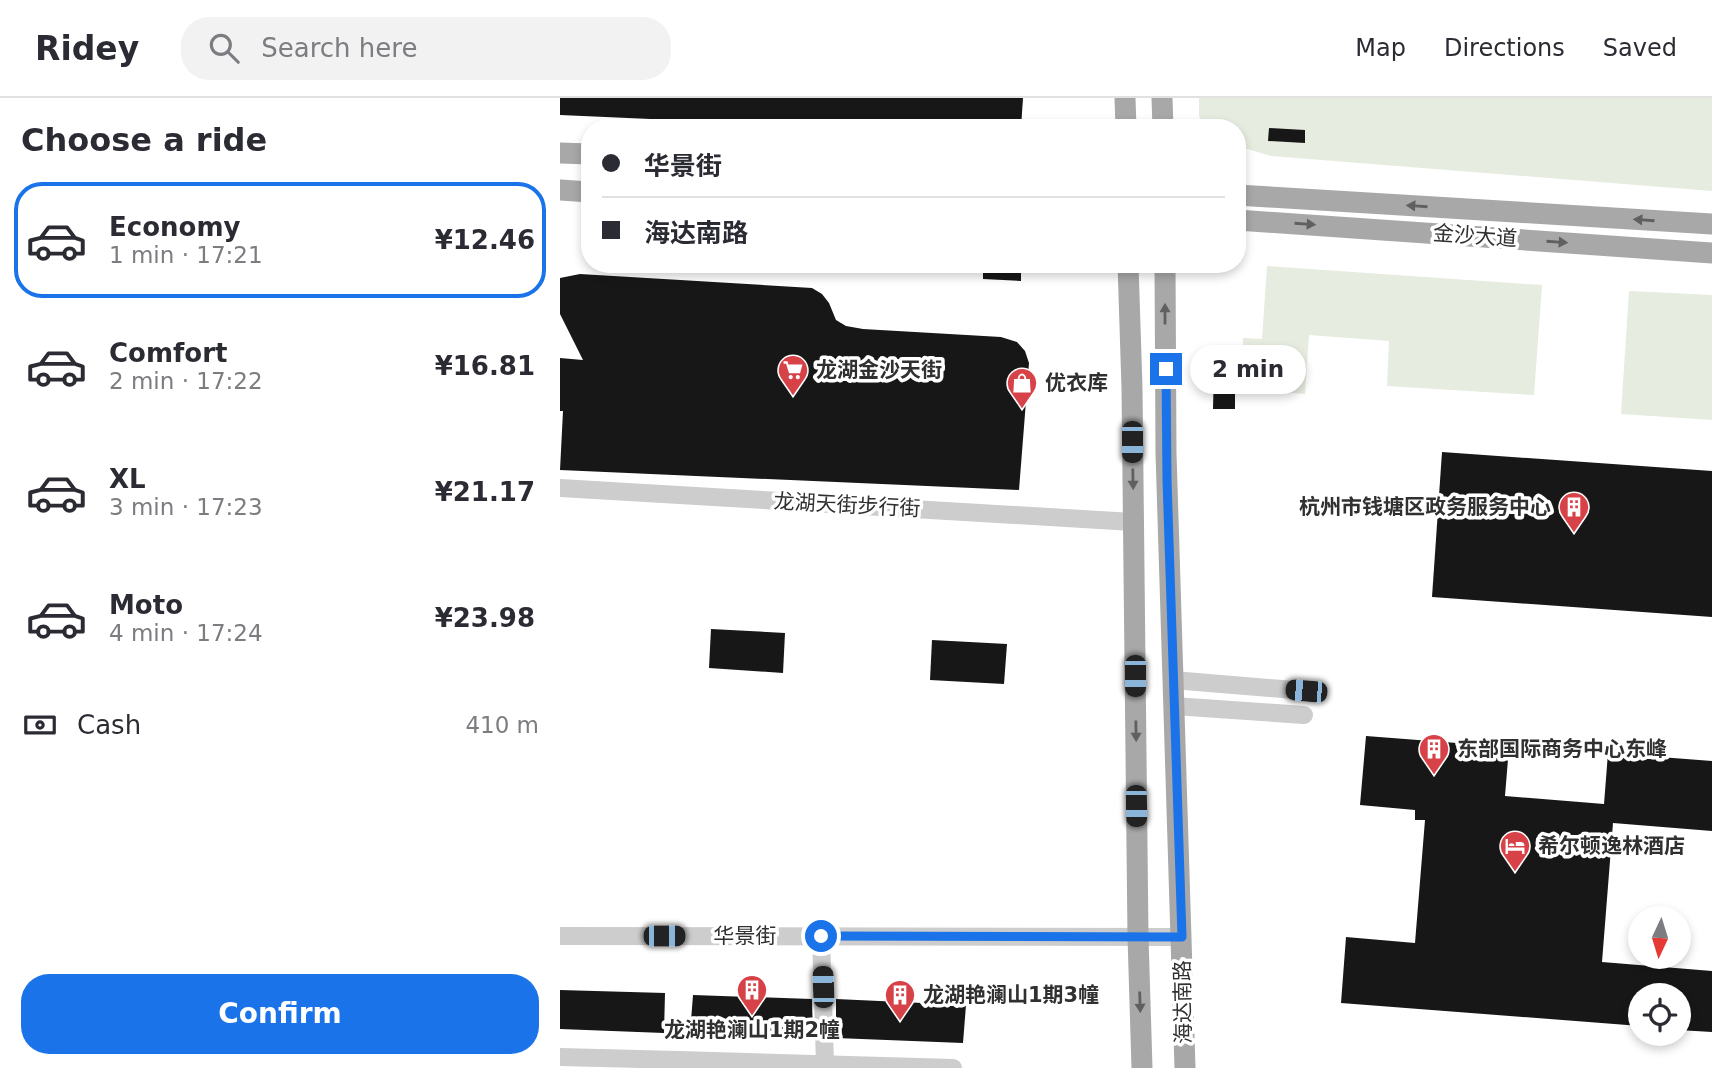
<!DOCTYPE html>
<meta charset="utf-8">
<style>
body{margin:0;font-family:"DejaVu Sans","Noto Sans SC",sans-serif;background:#f2f2f3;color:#2b2b33;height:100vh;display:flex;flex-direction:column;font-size:26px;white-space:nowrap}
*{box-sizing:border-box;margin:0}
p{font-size:23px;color:#7c7c81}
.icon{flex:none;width:38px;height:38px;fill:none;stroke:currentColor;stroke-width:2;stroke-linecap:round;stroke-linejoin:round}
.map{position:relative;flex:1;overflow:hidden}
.sheet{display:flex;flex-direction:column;background:#fff;width:560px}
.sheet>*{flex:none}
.banner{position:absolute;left:21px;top:21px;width:665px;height:154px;border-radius:28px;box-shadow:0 4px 10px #0003;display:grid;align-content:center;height:154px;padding:0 21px;background:#fff}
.needle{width:46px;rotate:184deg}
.fabs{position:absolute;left:1068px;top:808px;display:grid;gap:14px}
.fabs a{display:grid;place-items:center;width:63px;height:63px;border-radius:50%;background:#fff;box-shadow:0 4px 10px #0003;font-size:35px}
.end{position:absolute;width:32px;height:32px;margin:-16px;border:9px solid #1a73e8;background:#fff;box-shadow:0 0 0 4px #fff}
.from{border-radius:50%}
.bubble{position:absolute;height:49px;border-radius:24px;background:#fff;box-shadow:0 4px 10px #0003;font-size:23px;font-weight:700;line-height:49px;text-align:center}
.car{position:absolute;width:21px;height:42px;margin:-21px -10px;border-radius:9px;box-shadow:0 0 5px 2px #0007;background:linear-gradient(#222 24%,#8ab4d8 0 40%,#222 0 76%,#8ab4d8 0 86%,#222 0)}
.banner b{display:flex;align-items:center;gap:24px;height:66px;font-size:26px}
.banner b+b{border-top:2px solid #e1e1e2}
.banner i{width:18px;height:18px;background:#2b2b33}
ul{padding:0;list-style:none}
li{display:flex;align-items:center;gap:21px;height:116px;margin:0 14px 10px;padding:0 7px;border:4px solid transparent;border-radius:28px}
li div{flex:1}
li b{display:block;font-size:26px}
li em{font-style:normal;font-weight:700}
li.active{border-color:#1a73e8}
li>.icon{width:63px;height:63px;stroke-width:1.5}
h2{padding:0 21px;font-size:32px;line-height:84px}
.pay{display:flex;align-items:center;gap:18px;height:77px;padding:0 21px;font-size:26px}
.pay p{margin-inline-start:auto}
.primary-button{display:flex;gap:14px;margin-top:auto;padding:14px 21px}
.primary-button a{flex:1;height:80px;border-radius:28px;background:#1a73e8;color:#fff;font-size:28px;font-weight:700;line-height:80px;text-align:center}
header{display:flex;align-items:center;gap:42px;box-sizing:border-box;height:98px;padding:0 35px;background:#fff;border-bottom:2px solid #e1e1e2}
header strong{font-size:33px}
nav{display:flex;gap:38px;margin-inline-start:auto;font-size:24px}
.search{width:490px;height:63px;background:#f2f2f3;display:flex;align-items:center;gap:18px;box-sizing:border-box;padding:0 24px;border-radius:28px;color:#7c7c81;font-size:26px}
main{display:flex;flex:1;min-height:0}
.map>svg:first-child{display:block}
</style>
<header>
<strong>Ridey</strong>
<div class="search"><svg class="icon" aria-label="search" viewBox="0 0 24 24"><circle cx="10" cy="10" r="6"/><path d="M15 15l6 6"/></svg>Search here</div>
<nav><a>Map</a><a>Directions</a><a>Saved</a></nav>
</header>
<main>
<section class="sheet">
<h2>Choose a ride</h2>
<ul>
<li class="active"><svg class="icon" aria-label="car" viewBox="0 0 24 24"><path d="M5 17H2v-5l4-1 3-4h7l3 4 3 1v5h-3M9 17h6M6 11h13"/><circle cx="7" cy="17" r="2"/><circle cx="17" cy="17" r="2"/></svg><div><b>Economy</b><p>1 min · 17:21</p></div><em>¥12.46</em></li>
<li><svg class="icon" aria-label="car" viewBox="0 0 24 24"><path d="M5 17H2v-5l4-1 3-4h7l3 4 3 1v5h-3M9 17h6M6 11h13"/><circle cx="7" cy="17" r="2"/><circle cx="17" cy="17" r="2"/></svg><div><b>Comfort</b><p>2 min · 17:22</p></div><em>¥16.81</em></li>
<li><svg class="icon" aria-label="car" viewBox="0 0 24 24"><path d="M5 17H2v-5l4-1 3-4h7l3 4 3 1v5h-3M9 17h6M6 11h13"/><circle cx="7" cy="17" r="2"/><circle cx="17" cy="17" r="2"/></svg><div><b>XL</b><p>3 min · 17:23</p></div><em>¥21.17</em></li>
<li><svg class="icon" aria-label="car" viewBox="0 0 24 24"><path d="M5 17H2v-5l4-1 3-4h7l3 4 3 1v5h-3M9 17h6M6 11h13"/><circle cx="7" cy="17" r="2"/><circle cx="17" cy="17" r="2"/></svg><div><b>Moto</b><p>4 min · 17:24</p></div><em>¥23.98</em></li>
</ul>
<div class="pay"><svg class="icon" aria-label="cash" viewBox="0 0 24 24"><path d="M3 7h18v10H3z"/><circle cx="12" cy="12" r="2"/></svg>Cash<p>410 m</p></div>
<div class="primary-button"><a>Confirm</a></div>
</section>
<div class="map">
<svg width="1152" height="970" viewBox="0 0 1152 970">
<rect width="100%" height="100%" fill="#fff"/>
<g fill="#e6ecdf">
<path d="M 639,0 L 1152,0 L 1152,93 L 711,58 L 677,48 L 677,30 L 646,30 L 639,18 Z"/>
<path d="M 707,168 L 982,187 L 974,297 L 827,288 L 829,243 L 749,237 L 745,296 L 682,291 L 683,240 L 702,241 Z"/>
<path d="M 1069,193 L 1152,197 L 1152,322 L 1061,316 Z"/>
</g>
<g fill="#171717">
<path d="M 0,0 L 463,0 L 461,30 L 297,30 L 0,17 Z"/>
<path d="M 709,30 L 745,32 L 745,45 L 708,43 Z"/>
<path d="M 423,167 L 461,169 L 461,183 L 423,181 Z"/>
<path d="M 20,176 L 252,190 L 262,196 L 269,205 L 276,222 L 286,228 L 303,231 L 441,239 L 457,244 L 465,253 L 469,265 L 459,392 L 0,372 L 3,313 L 0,313 L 0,260 L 23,262 L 0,216 L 0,180 Z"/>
<path d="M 654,268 L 675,268 L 675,311 L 653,311 Z"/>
<path d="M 882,354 L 1152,373 L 1152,519 L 872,499 Z"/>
<path d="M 151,531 L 225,535 L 223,575 L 149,570 Z"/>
<path d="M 372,542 L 447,546 L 444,586 L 370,582 Z"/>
<path d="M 806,638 L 949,649 L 945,698 L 1044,706 L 1048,655 L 1152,663 L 1152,733 L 1053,725 L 1042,864 L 1152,873 L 1152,934 L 1118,932 L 1118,898 L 1080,898 L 1080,928 L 781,905 L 786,839 L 855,845 L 865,722 L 855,722 L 855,712 L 800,707 Z"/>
<path d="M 0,892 L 105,895 L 104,935 L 0,931 Z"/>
<path d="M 133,897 L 252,901 L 253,941 L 130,936 Z"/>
<path d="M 276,901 L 406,907 L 403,945 L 276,940 Z"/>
</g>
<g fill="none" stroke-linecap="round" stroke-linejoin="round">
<g stroke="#cdcdcd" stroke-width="18">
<path d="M 0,390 L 573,424"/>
<path d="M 613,582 L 746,593"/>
<path d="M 614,608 L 744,617"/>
<path d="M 0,838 L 622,839"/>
<path d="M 261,838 L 265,966"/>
<path d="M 0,959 L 119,962 L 119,970"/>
<path d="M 119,962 L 393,970"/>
</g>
<g stroke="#a8a8a8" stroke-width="21">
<path d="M 565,0 L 566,30"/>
<path d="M 602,0 L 603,30"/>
<path d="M 0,55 L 30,56"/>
<path d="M 0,92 L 30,94"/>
<path d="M 677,97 L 1152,126"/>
<path d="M 677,122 L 1152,155"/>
<path d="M 568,166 L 572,290 L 578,839 L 582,970"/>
<path d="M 605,166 L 606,355 L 625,970"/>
</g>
</g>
<defs><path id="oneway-solid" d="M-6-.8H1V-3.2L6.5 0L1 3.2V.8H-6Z" transform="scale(1.75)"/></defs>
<g fill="#606060">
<use href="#oneway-solid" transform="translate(857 108) rotate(-176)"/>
<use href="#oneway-solid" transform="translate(1084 122) rotate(-176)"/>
<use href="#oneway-solid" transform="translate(745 126) rotate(4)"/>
<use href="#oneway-solid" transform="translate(997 144) rotate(4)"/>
<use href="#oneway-solid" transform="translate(605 216) rotate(-90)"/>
<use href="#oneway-solid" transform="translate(573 381) rotate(89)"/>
<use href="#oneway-solid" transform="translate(576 633) rotate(89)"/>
<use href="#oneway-solid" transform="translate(580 904) rotate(88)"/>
</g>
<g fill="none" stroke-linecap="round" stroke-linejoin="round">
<path stroke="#1a73e8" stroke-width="9" d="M 261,838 L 622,839 L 607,382 L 606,271"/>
</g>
<defs>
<g id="supermarket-pin" transform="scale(1.575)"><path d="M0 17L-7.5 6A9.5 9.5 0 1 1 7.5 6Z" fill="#d74248" stroke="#fff"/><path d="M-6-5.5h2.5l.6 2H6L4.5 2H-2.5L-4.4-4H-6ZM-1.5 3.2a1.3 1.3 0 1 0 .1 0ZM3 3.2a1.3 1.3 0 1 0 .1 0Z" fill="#fff"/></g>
<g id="shop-pin" transform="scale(1.575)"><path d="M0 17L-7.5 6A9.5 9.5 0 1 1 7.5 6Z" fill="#d74248" stroke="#fff"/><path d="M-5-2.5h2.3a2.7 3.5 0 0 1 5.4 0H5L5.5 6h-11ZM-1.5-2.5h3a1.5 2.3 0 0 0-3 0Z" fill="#fff"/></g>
<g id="building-pin" transform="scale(1.575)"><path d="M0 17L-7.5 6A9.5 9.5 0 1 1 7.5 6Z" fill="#d74248" stroke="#fff"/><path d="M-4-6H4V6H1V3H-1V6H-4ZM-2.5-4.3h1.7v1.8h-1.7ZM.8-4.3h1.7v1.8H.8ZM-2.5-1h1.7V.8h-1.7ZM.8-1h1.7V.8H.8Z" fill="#fff"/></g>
<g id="hotel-pin" transform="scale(1.575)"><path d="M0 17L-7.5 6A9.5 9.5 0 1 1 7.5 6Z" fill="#d74248" stroke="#fff"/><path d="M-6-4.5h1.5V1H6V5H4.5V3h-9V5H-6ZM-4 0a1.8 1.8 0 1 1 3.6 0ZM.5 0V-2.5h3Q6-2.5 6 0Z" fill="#fff"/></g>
</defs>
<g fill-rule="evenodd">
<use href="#supermarket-pin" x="233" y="272"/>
<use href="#shop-pin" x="462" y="285"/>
<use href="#building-pin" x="1014" y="409"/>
<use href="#building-pin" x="874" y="651"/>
<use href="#hotel-pin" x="955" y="748"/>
<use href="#building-pin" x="192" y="892"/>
<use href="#building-pin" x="340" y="897"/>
</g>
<g text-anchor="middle" stroke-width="7" stroke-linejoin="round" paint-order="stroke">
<g font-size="21" fill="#303030" stroke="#fff">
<text transform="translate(915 138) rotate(4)" y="7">金沙大道</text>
<text transform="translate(287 407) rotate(3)" y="7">龙湖天街步行街</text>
<text x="185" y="845">华景街</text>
<text transform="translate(623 904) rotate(-91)" y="7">海达南路</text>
</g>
<g font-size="21" font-weight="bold" fill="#303030" stroke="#fff" text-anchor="start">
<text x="256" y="279">龙湖金沙天街</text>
<text x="485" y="292">优衣库</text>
<text x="991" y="416" text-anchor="end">杭州市钱塘区政务服务中心</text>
<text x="897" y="658">东部国际商务中心东峰</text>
<text x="978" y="755">希尔顿逸林酒店</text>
<text x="363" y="904">龙湖艳澜山1期3幢</text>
<text x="192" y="939" text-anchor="middle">龙湖艳澜山1期2幢</text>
</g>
</g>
</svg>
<div class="fabs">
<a><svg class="needle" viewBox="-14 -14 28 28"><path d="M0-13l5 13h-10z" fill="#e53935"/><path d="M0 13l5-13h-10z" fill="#7c7c81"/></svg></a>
<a><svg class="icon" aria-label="locate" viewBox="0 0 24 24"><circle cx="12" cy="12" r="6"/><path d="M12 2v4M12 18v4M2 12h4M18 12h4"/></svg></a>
</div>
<i class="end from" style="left:261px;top:838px"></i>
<i class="end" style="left:606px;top:271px"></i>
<div class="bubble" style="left:630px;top:247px;width:116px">2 min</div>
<i class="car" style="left:572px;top:344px;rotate:180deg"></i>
<i class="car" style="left:575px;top:578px;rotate:180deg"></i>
<i class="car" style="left:746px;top:593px;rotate:275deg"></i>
<i class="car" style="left:576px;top:708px;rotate:179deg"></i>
<i class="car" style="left:104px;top:838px;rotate:90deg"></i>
<i class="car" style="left:263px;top:889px;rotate:358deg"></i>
<div class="banner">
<b><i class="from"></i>华景街</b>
<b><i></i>海达南路</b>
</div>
</div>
</main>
